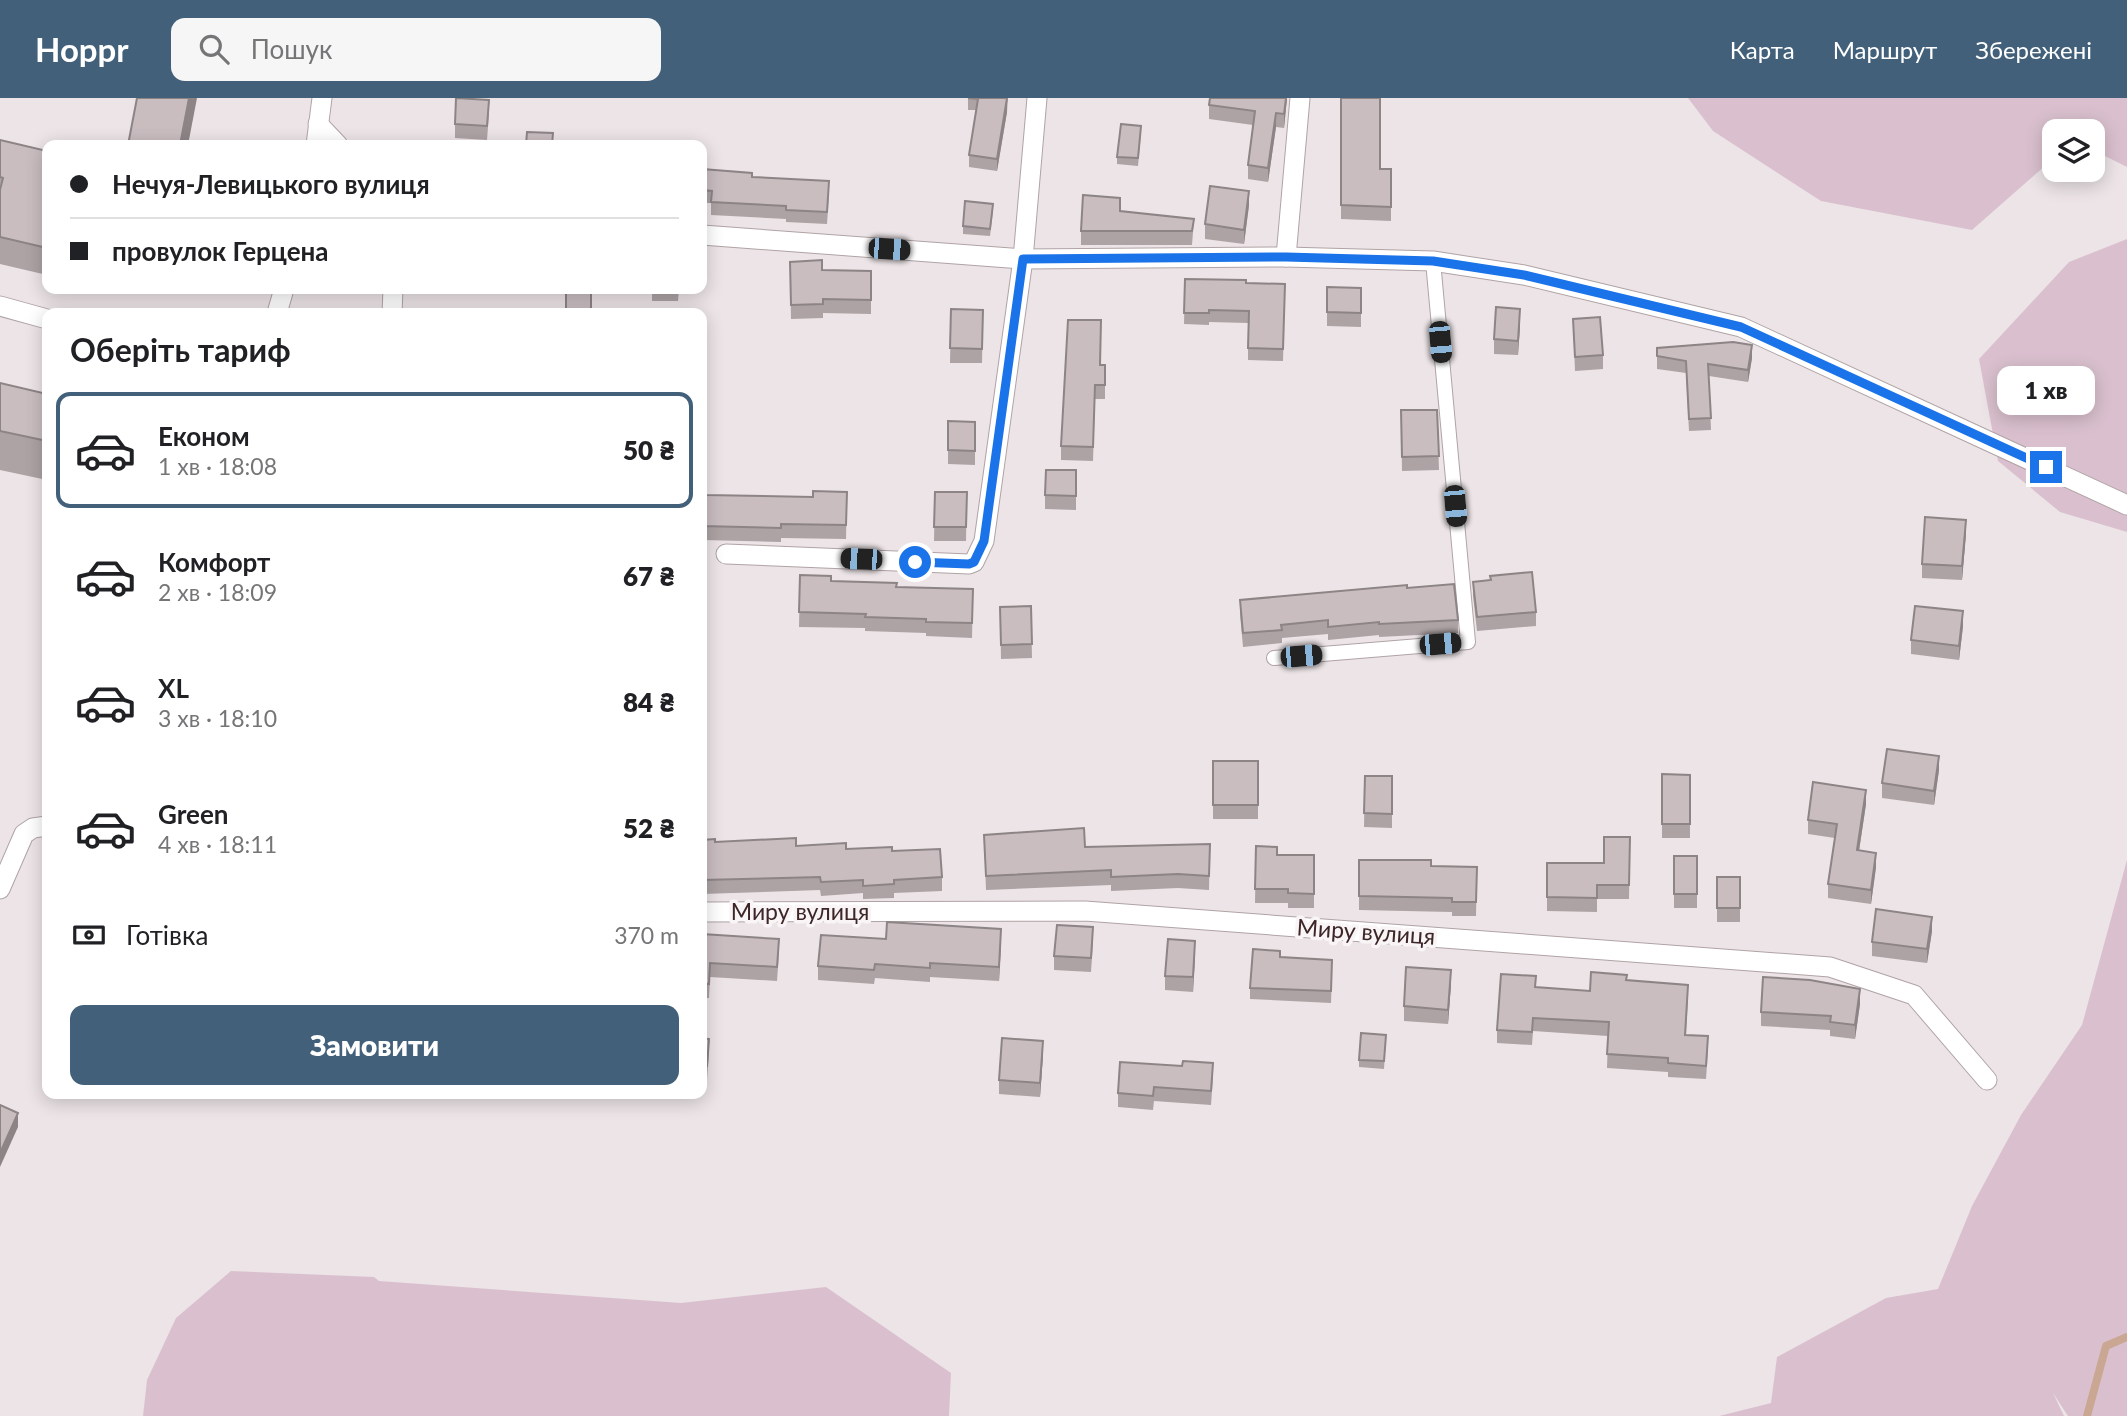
<!DOCTYPE html>
<html lang="uk">
<meta charset="utf-8">
<style>
body{margin:0;font-family:Lato,sans-serif;background:#f6f6f6;color:#202124;height:100vh;display:flex;flex-direction:column;font-size:26px;white-space:nowrap}
*{box-sizing:border-box;margin:0}
p{font-size:23px;color:#757577}
.icon{flex:none;width:38px;height:38px;fill:none;stroke:currentColor;stroke-width:2;stroke-linecap:round;stroke-linejoin:round}
.map{position:relative;flex:1;overflow:hidden}
.sheet{position:absolute;left:42px;top:210px;width:665px;height:791px;display:flex;flex-direction:column;background:#fff;border-radius:14px;box-shadow:0 4px 18px #0003}
.sheet>*{flex:none}
.banner{position:absolute;left:42px;top:42px;width:665px;height:154px;border-radius:14px;box-shadow:0 4px 18px #0003;display:grid;align-content:center;height:154px;padding:0 28px;background:#fff}
.controls{position:absolute;left:2042px;top:21px;display:grid;gap:14px}
.controls a{display:grid;place-items:center;width:63px;height:63px;border-radius:14px;background:#fff;box-shadow:0 4px 18px #0003;font-size:35px}
.end{position:absolute;width:32px;height:32px;margin:-16px;border:9px solid #1a73e8;background:#fff;box-shadow:0 0 0 4px #fff}
.from{border-radius:50%}
.bubble{position:absolute;height:49px;border-radius:14px;background:#fff;box-shadow:0 4px 18px #0003;font-size:23px;font-weight:800;line-height:49px;text-align:center}
.car{position:absolute;width:21px;height:42px;margin:-21px -10px;border-radius:9px;box-shadow:0 0 5px 2px #0007;background:linear-gradient(#222 24%,#8ab4d8 0 40%,#222 0 76%,#8ab4d8 0 86%,#222 0)}
.banner b{display:flex;align-items:center;gap:24px;height:66px;font-size:26px}
.banner b+b{border-top:2px solid #e0e0e0}
.banner i{width:18px;height:18px;background:#202124}
ul{padding:0;list-style:none}
li{display:flex;align-items:center;gap:21px;height:116px;margin:0 14px 10px;padding:0 14px;border:4px solid transparent;border-radius:14px}
li div{flex:1}
li b{display:block;font-size:26px}
li em{font-style:normal;font-weight:800}
li.on{border-color:#426079}
li>.icon{width:63px;height:63px;stroke-width:1.5}
h2{padding:0 28px;font-size:32px;line-height:84px}
.pay{display:flex;align-items:center;gap:18px;height:77px;padding:0 28px;font-size:26px}
.pay p{margin-inline-start:auto}
.action{display:flex;gap:14px;margin-top:auto;padding:14px 28px}
.action a{flex:1;height:80px;border-radius:14px;background:#426079;color:#fff;font-size:28px;font-weight:800;line-height:80px;text-align:center}
header{display:flex;align-items:center;gap:42px;box-sizing:border-box;height:98px;padding:0 35px;background:#426079;color:#fff}
header strong{font-size:33px}
nav{display:flex;gap:38px;margin-inline-start:auto;font-size:24px}
.search{width:490px;height:63px;background:#f6f6f6;display:flex;align-items:center;gap:18px;box-sizing:border-box;padding:0 24px;border-radius:14px;color:#757577;font-size:26px}
.map>svg:first-child{display:block}
</style>
<header>
<strong>Hoppr</strong>
<div class="search"><svg class="icon" aria-label="search" viewBox="0 0 24 24"><circle cx="10" cy="10" r="6"/><path d="M15 15l6 6"/></svg>Пошук</div>
<nav><a>Карта</a><a>Маршрут</a><a>Збережені</a></nav>
</header>
<div class="map">
<svg width="2127" height="1318" viewBox="0 0 2127 1318">
<rect width="100%" height="100%" fill="#ece4e6"/>
<g fill="#dac0ce">
<path d="M 1688,0 L 2127,0 L 2127,69 L 2093,52 L 2093,33 L 2054,33 L 2054,60 L 1972,132 L 1821,103 L 1713,33 Z"/>
<path d="M 2127,141 L 2127,434 L 2060,414 L 1998,363 L 1979,261 L 2069,164 Z"/>
<path d="M 2127,762 L 2127,1318 L 2068,1318 L 2053,1295 L 2064,1318 L 1719,1318 L 1771,1305 L 1777,1259 L 1886,1200 L 1938,1191 L 1972,1108 L 2021,1017 L 2082,927 Z"/>
<path d="M 231,1173 L 374,1179 L 379,1183 L 681,1205 L 826,1189 L 951,1275 L 949,1318 L 143,1318 L 147,1282 L 176,1220 Z"/>
</g>
<g fill="none" stroke-linecap="round" stroke-linejoin="round">
<path stroke="#caa793" stroke-width="8" d="M 2087,1318 L 2106,1248 L 2127,1239"/>
<g stroke="#b0a3a5" stroke-width="16">
<path id="service" d="M 1274,560 L 1468,544 L 1433,163"/>
</g>
<g stroke="#b0a3a5" stroke-width="21">
<g id="minor">
<path d="M 318,26 L 338,47"/>
<path d="M 702,137 L 1023,161 L 1286,159 L 1433,163 L 1524,177 L 1741,229 L 2127,407"/>
<path d="M 1286,159 L 1300,0"/>
<path d="M 0,208 L 47,221"/>
<path d="M 392,215 L 393,191"/>
<path d="M 726,456 L 969,466 L 974,464 L 984,443 L 1023,161 L 1037,0"/>
<path d="M 0,791 L 24,736 L 33,730 L 47,728"/>
<path d="M 702,814 L 1085,813 L 1830,869 L 1914,897 L 1987,982"/>
</g>
</g>
<g stroke="#b0a3a5" stroke-width="21">
<g id="tertiary">
<path d="M 316,47 L 322,0"/>
<path d="M 277,215 L 284,191"/>
</g>
</g>
<use href="#service" stroke="#fff" stroke-width="14"/>
<use href="#minor" stroke="#fff" stroke-width="19"/>
<use href="#tertiary" stroke="#fff" stroke-width="19"/>
</g>
<g fill="#ada3a5">
<path d="M 968,0 L 1008,0 L 1007,14 L 997,73 L 969,69 L 969,57 L 976,12 L 968,12 Z"/>
<path d="M 1287,0 L 1284,30 L 1276,29 L 1268,84 L 1248,81 L 1248,67 L 1253,27 L 1209,21 L 1209,7 Z"/>
<path d="M 1341,0 L 1380,71 L 1391,71 L 1391,123 L 1341,121 Z"/>
<path d="M 489,16 L 487,42 L 455,40 L 455,26 Z"/>
<path d="M 1141,35 L 1138,68 L 1117,66 L 1117,59 Z"/>
<path d="M 0,42 L 47,53 L 47,177 L 0,166 Z"/>
<path d="M 702,71 L 752,79 L 829,96 L 827,126 L 786,124 L 786,121 L 711,117 L 711,105 L 702,105 Z"/>
<path d="M 1249,107 L 1244,146 L 1205,141 L 1205,126 Z"/>
<path d="M 993,113 L 990,138 L 963,136 L 963,128 Z"/>
<path d="M 1120,113 L 1194,121 L 1192,147 L 1081,147 L 1081,133 Z"/>
<path d="M 790,164 L 822,172 L 871,173 L 871,216 L 823,215 L 823,220 L 791,221 Z"/>
<path d="M 1185,181 L 1246,185 L 1285,186 L 1283,263 L 1248,262 L 1248,225 L 1209,224 L 1209,227 L 1184,226 Z"/>
<path d="M 1327,189 L 1361,190 L 1361,229 L 1327,228 Z"/>
<path d="M 566,191 L 592,191 L 591,215 L 566,215 Z"/>
<path d="M 652,191 L 679,191 L 678,203 L 652,203 Z"/>
<path d="M 951,211 L 983,212 L 982,265 L 950,265 Z"/>
<path d="M 1573,221 L 1603,257 L 1603,271 L 1575,273 Z"/>
<path d="M 1520,226 L 1518,257 L 1494,256 L 1494,241 Z"/>
<path d="M 1657,250 L 1752,260 L 1748,284 L 1709,278 L 1711,332 L 1689,333 L 1686,275 L 1657,271 Z"/>
<path d="M 1101,267 L 1105,267 L 1105,301 L 1095,301 L 1093,363 L 1061,362 L 1061,348 Z"/>
<path d="M 0,285 L 47,296 L 47,382 L 0,372 Z"/>
<path d="M 1401,312 L 1437,312 L 1439,372 L 1402,373 Z"/>
<path d="M 948,323 L 975,324 L 975,367 L 948,366 Z"/>
<path d="M 1076,372 L 1076,412 L 1045,411 L 1045,397 Z"/>
<path d="M 702,391 L 706,397 L 813,399 L 847,394 L 846,441 L 781,440 L 781,444 L 702,442 Z"/>
<path d="M 935,394 L 967,394 L 966,443 L 934,443 Z"/>
<path d="M 1966,436 L 1962,482 L 1922,480 L 1922,466 Z"/>
<path d="M 800,477 L 831,483 L 896,489 L 973,491 L 972,540 L 926,538 L 926,535 L 865,533 L 865,530 L 799,529 Z"/>
<path d="M 1473,484 L 1536,514 L 1536,528 L 1477,533 L 1473,498 Z"/>
<path d="M 1407,490 L 1458,522 L 1458,535 L 1379,539 L 1379,537 L 1328,542 L 1328,536 L 1282,540 L 1282,545 L 1243,549 L 1240,516 L 1240,502 Z"/>
<path d="M 1031,508 L 1032,560 L 1001,561 L 1000,509 Z"/>
<path d="M 1963,528 L 1959,562 L 1911,556 L 1911,542 Z"/>
<rect x="1213" y="663" width="45" height="58"/>
<path d="M 1939,672 L 1934,707 L 1882,700 L 1882,685 Z"/>
<path d="M 1662,676 L 1690,677 L 1690,740 L 1662,740 Z"/>
<path d="M 1365,678 L 1392,678 L 1392,730 L 1364,729 Z"/>
<path d="M 1866,706 L 1859,753 L 1876,769 L 1871,806 L 1828,800 L 1828,786 L 1835,740 L 1808,736 L 1808,722 Z"/>
<path d="M 984,737 L 1085,749 L 1210,746 L 1209,792 L 1178,790 L 1111,793 L 1111,787 L 986,792 Z"/>
<path d="M 1630,739 L 1629,801 L 1597,801 L 1597,814 L 1547,813 L 1547,765 L 1604,765 Z"/>
<path d="M 702,742 L 715,744 L 892,753 L 942,779 L 942,793 L 894,795 L 894,800 L 863,801 L 863,795 L 821,798 L 820,792 L 702,796 Z"/>
<path d="M 1256,748 L 1277,757 L 1314,757 L 1314,810 L 1288,810 L 1288,805 L 1255,805 Z"/>
<rect x="1674" y="758" width="23" height="52"/>
<path d="M 1359,762 L 1431,768 L 1477,769 L 1476,818 L 1452,818 L 1452,814 L 1359,812 Z"/>
<rect x="1717" y="779" width="23" height="45"/>
<path d="M 1932,833 L 1927,865 L 1872,858 L 1872,844 Z"/>
<path d="M 702,836 L 779,855 L 777,883 L 710,879 L 709,900 L 702,900 Z"/>
<path d="M 886,841 L 1001,845 L 999,883 L 930,879 L 930,884 L 875,880 L 874,886 L 818,882 L 818,868 Z"/>
<path d="M 1093,844 L 1091,874 L 1054,872 L 1054,858 Z"/>
<path d="M 1195,857 L 1193,894 L 1165,892 L 1165,878 Z"/>
<path d="M 1280,859 L 1332,874 L 1331,905 L 1250,901 L 1250,890 Z"/>
<path d="M 1627,882 L 1688,900 L 1686,937 L 1708,952 L 1706,981 L 1668,979 L 1668,974 L 1607,970 L 1608,938 L 1533,933 L 1532,947 L 1497,945 L 1497,932 L 1536,889 L 1590,893 Z"/>
<path d="M 1451,886 L 1448,926 L 1404,923 L 1404,908 Z"/>
<path d="M 1860,906 L 1855,941 L 1830,938 L 1830,932 L 1761,928 L 1761,914 Z"/>
<path d="M 1386,937 L 1384,971 L 1359,969 L 1359,962 Z"/>
<path d="M 702,940 L 709,955 L 707,982 L 702,982 Z"/>
<path d="M 1043,957 L 1040,999 L 999,996 L 999,982 Z"/>
<path d="M 1213,979 L 1211,1007 L 1154,1003 L 1153,1012 L 1118,1009 L 1118,995 Z"/>
</g>
<g fill="#8d8486">
<path d="M 189,0 L 197,0 L 188,47 L 180,47 Z"/>
<path d="M 1007,0 L 1007,14 L 997,73 L 997,61 Z"/>
<path d="M 1286,0 L 1287,0 L 1284,30 L 1284,16 Z"/>
<path d="M 1276,15 L 1276,29 L 1268,84 L 1268,70 Z"/>
<path d="M 1249,93 L 1249,107 L 1244,146 L 1244,132 Z"/>
<path d="M 1520,211 L 1520,226 L 1518,257 L 1518,243 Z"/>
<path d="M 1752,247 L 1752,260 L 1748,284 L 1748,272 Z"/>
<path d="M 1966,422 L 1966,436 L 1962,482 L 1962,468 Z"/>
<path d="M 1963,513 L 1963,528 L 1959,562 L 1959,548 Z"/>
<path d="M 1939,658 L 1939,672 L 1934,707 L 1934,693 Z"/>
<path d="M 1866,692 L 1866,706 L 1857,766 L 1857,752 Z"/>
<path d="M 1876,755 L 1876,769 L 1871,806 L 1871,792 Z"/>
<path d="M 1932,819 L 1932,833 L 1927,865 L 1927,851 Z"/>
<path d="M 1001,831 L 1001,845 L 999,883 L 999,869 Z"/>
<path d="M 1195,843 L 1195,857 L 1193,894 L 1193,879 Z"/>
<path d="M 1451,872 L 1451,886 L 1448,926 L 1448,912 Z"/>
<path d="M 1860,891 L 1860,906 L 1855,941 L 1855,927 Z"/>
<path d="M 1043,943 L 1043,957 L 1040,999 L 1040,985 Z"/>
<path d="M 18,1015 L 18,1029 L 0,1069 L 0,1055 Z"/>
</g>
<g fill="#c9bdc0" stroke="#8d8486" stroke-width="2">
<path d="M 137,0 L 189,0 L 180,47 L 128,47 Z"/>
<path d="M 456,0 L 489,2 L 487,28 L 455,26 Z"/>
<path d="M 968,0 L 1007,0 L 997,61 L 969,57 L 978,1 Z"/>
<path d="M 1210,0 L 1286,0 L 1284,16 L 1276,15 L 1268,70 L 1248,67 L 1255,13 L 1209,7 Z"/>
<path d="M 1341,0 L 1380,0 L 1380,71 L 1391,71 L 1391,109 L 1341,107 Z"/>
<path d="M 1121,26 L 1141,28 L 1138,60 L 1117,59 Z"/>
<path d="M 527,34 L 553,35 L 552,47 L 526,47 Z"/>
<path d="M 0,42 L 47,53 L 47,150 L 0,139 L 0,92 L 3,80 L 0,79 Z"/>
<path d="M 702,71 L 752,75 L 752,79 L 829,83 L 827,114 L 786,112 L 786,108 L 711,104 L 712,93 L 702,92 Z"/>
<path d="M 1210,88 L 1249,93 L 1244,132 L 1205,126 Z"/>
<path d="M 1083,97 L 1120,100 L 1120,113 L 1194,121 L 1192,133 L 1081,133 Z"/>
<path d="M 965,103 L 993,106 L 990,131 L 963,128 Z"/>
<path d="M 822,162 L 822,172 L 871,173 L 871,202 L 823,201 L 823,206 L 791,207 L 790,164 Z"/>
<path d="M 1185,181 L 1246,182 L 1246,185 L 1285,186 L 1283,251 L 1248,250 L 1249,213 L 1209,212 L 1209,215 L 1184,215 Z"/>
<path d="M 1327,189 L 1361,190 L 1361,215 L 1327,214 Z"/>
<path d="M 566,191 L 591,191 L 591,214 L 566,213 Z"/>
<path d="M 1496,209 L 1520,211 L 1518,243 L 1494,241 Z"/>
<path d="M 951,211 L 983,212 L 982,251 L 950,250 Z"/>
<path d="M 1600,219 L 1603,257 L 1575,259 L 1573,221 Z"/>
<path d="M 1068,222 L 1101,222 L 1100,267 L 1105,267 L 1105,287 L 1095,287 L 1093,349 L 1061,348 Z"/>
<path d="M 1733,244 L 1752,247 L 1748,272 L 1708,266 L 1711,320 L 1689,321 L 1686,263 L 1657,258 L 1657,250 Z"/>
<path d="M 0,285 L 47,296 L 47,343 L 0,333 Z"/>
<path d="M 1401,312 L 1437,312 L 1439,358 L 1402,359 Z"/>
<path d="M 948,323 L 975,324 L 975,353 L 948,352 Z"/>
<path d="M 1046,372 L 1076,372 L 1076,398 L 1045,397 Z"/>
<path d="M 702,391 L 706,391 L 706,397 L 813,399 L 813,393 L 847,394 L 846,427 L 781,426 L 781,430 L 702,428 Z"/>
<path d="M 935,394 L 967,394 L 966,429 L 934,429 Z"/>
<path d="M 1925,419 L 1966,422 L 1962,468 L 1922,466 Z"/>
<path d="M 1532,474 L 1536,514 L 1477,519 L 1473,484 L 1491,482 L 1490,478 Z"/>
<path d="M 800,477 L 831,478 L 831,483 L 897,485 L 896,489 L 973,491 L 972,525 L 926,524 L 926,521 L 865,519 L 866,516 L 799,514 Z"/>
<path d="M 1454,486 L 1458,522 L 1379,526 L 1379,524 L 1328,529 L 1328,522 L 1281,527 L 1282,532 L 1243,535 L 1240,502 L 1407,487 L 1407,490 Z"/>
<path d="M 1031,508 L 1032,546 L 1001,547 L 1000,509 Z"/>
<path d="M 1915,508 L 1963,513 L 1959,548 L 1911,542 Z"/>
<path d="M 1887,651 L 1939,658 L 1934,693 L 1882,685 Z"/>
<rect x="1213" y="663" width="45" height="44"/>
<path d="M 1662,676 L 1690,677 L 1690,726 L 1662,726 Z"/>
<path d="M 1365,678 L 1392,678 L 1392,716 L 1364,715 Z"/>
<path d="M 1813,684 L 1866,692 L 1857,752 L 1876,755 L 1871,792 L 1828,786 L 1837,726 L 1808,722 Z"/>
<path d="M 1084,730 L 1085,749 L 1210,746 L 1209,778 L 1178,776 L 1111,779 L 1111,772 L 986,778 L 984,737 Z"/>
<path d="M 1604,739 L 1630,739 L 1629,787 L 1597,787 L 1597,800 L 1547,799 L 1547,765 L 1604,765 Z"/>
<path d="M 796,740 L 796,748 L 846,745 L 846,751 L 892,749 L 892,753 L 940,751 L 942,779 L 894,782 L 894,786 L 863,788 L 863,782 L 821,784 L 820,779 L 702,782 L 702,742 L 715,741 L 715,744 Z"/>
<path d="M 1256,748 L 1277,749 L 1277,757 L 1314,757 L 1314,796 L 1288,795 L 1288,791 L 1255,791 Z"/>
<rect x="1674" y="758" width="23" height="38"/>
<path d="M 1359,762 L 1431,762 L 1431,768 L 1477,769 L 1476,804 L 1452,804 L 1452,800 L 1359,798 Z"/>
<rect x="1717" y="779" width="23" height="31"/>
<path d="M 1876,811 L 1932,819 L 1927,851 L 1872,844 Z"/>
<path d="M 887,824 L 1001,831 L 999,869 L 930,865 L 930,870 L 875,866 L 874,872 L 818,868 L 821,837 L 886,841 Z"/>
<path d="M 1057,827 L 1093,829 L 1091,860 L 1054,858 Z"/>
<path d="M 702,836 L 779,841 L 777,869 L 710,865 L 709,886 L 702,885 Z"/>
<path d="M 1168,841 L 1195,843 L 1193,879 L 1165,878 Z"/>
<path d="M 1253,851 L 1280,853 L 1280,859 L 1332,862 L 1331,893 L 1250,890 Z"/>
<path d="M 1406,869 L 1451,872 L 1448,912 L 1404,908 Z"/>
<path d="M 1591,874 L 1627,877 L 1626,882 L 1688,887 L 1685,937 L 1708,938 L 1706,968 L 1668,965 L 1668,960 L 1607,956 L 1609,924 L 1533,920 L 1532,934 L 1497,932 L 1501,876 L 1536,878 L 1535,889 L 1590,893 Z"/>
<path d="M 1763,879 L 1810,882 L 1860,891 L 1855,927 L 1830,924 L 1831,918 L 1761,914 Z"/>
<path d="M 1361,935 L 1386,937 L 1384,963 L 1359,962 Z"/>
<path d="M 702,940 L 709,941 L 707,968 L 702,968 Z"/>
<path d="M 1002,940 L 1043,943 L 1040,985 L 999,982 Z"/>
<path d="M 1183,963 L 1213,965 L 1211,993 L 1154,989 L 1153,998 L 1118,995 L 1120,964 L 1182,968 Z"/>
<path d="M 0,1007 L 18,1015 L 0,1055 Z"/>
</g>
<g fill="none" stroke-linecap="round" stroke-linejoin="round">
<path stroke="#1a73e8" stroke-width="9" d="M 915,464 L 969,466 L 974,464 L 984,443 L 1023,161 L 1286,159 L 1433,163 L 1524,177 L 1741,229 L 2046,369"/>
</g>
<g text-anchor="middle" stroke-width="7" stroke-linejoin="round" paint-order="stroke">
<g font-size="23" fill="#3c2627" stroke="#f9f4f6">
<text x="800" y="822">Миру вулиця</text>
<text transform="translate(1366 834) rotate(4)" y="8">Миру вулиця</text>
</g>
</g>
</svg>
<div class="controls">
<a><svg class="icon" aria-label="layers" viewBox="0 0 24 24"><path d="M12 4l9 5-9 5-9-5zM3 14l9 5 9-5"/></svg></a>
</div>
<i class="end from" style="left:915px;top:464px"></i>
<i class="end" style="left:2046px;top:369px"></i>
<div class="bubble" style="left:1997px;top:268px;width:98px">1 хв</div>
<i class="car" style="left:889px;top:151px;rotate:94deg"></i>
<i class="car" style="left:1440px;top:244px;rotate:175deg"></i>
<i class="car" style="left:1455px;top:408px;rotate:175deg"></i>
<i class="car" style="left:861px;top:461px;rotate:272deg"></i>
<i class="car" style="left:1440px;top:546px;rotate:85deg"></i>
<i class="car" style="left:1301px;top:558px;rotate:85deg"></i>
<div class="banner">
<b><i class="from"></i>Нечуя-Левицького вулиця</b>
<b><i></i>провулок Герцена</b>
</div>
<section class="sheet">
<h2>Оберіть тариф</h2>
<ul>
<li class="on"><svg class="icon" aria-label="car" viewBox="0 0 24 24"><path d="M5 17H2v-5l4-1 3-4h7l3 4 3 1v5h-3M9 17h6M6 11h13"/><circle cx="7" cy="17" r="2"/><circle cx="17" cy="17" r="2"/></svg><div><b>Економ</b><p>1 хв · 18:08</p></div><em>50 ₴</em></li>
<li><svg class="icon" aria-label="car" viewBox="0 0 24 24"><path d="M5 17H2v-5l4-1 3-4h7l3 4 3 1v5h-3M9 17h6M6 11h13"/><circle cx="7" cy="17" r="2"/><circle cx="17" cy="17" r="2"/></svg><div><b>Комфорт</b><p>2 хв · 18:09</p></div><em>67 ₴</em></li>
<li><svg class="icon" aria-label="car" viewBox="0 0 24 24"><path d="M5 17H2v-5l4-1 3-4h7l3 4 3 1v5h-3M9 17h6M6 11h13"/><circle cx="7" cy="17" r="2"/><circle cx="17" cy="17" r="2"/></svg><div><b>XL</b><p>3 хв · 18:10</p></div><em>84 ₴</em></li>
<li><svg class="icon" aria-label="car" viewBox="0 0 24 24"><path d="M5 17H2v-5l4-1 3-4h7l3 4 3 1v5h-3M9 17h6M6 11h13"/><circle cx="7" cy="17" r="2"/><circle cx="17" cy="17" r="2"/></svg><div><b>Green</b><p>4 хв · 18:11</p></div><em>52 ₴</em></li>
</ul>
<div class="pay"><svg class="icon" aria-label="cash" viewBox="0 0 24 24"><path d="M3 7h18v10H3z"/><circle cx="12" cy="12" r="2"/></svg>Готівка<p>370 m</p></div>
<div class="action"><a>Замовити</a></div>
</section>
</div>
